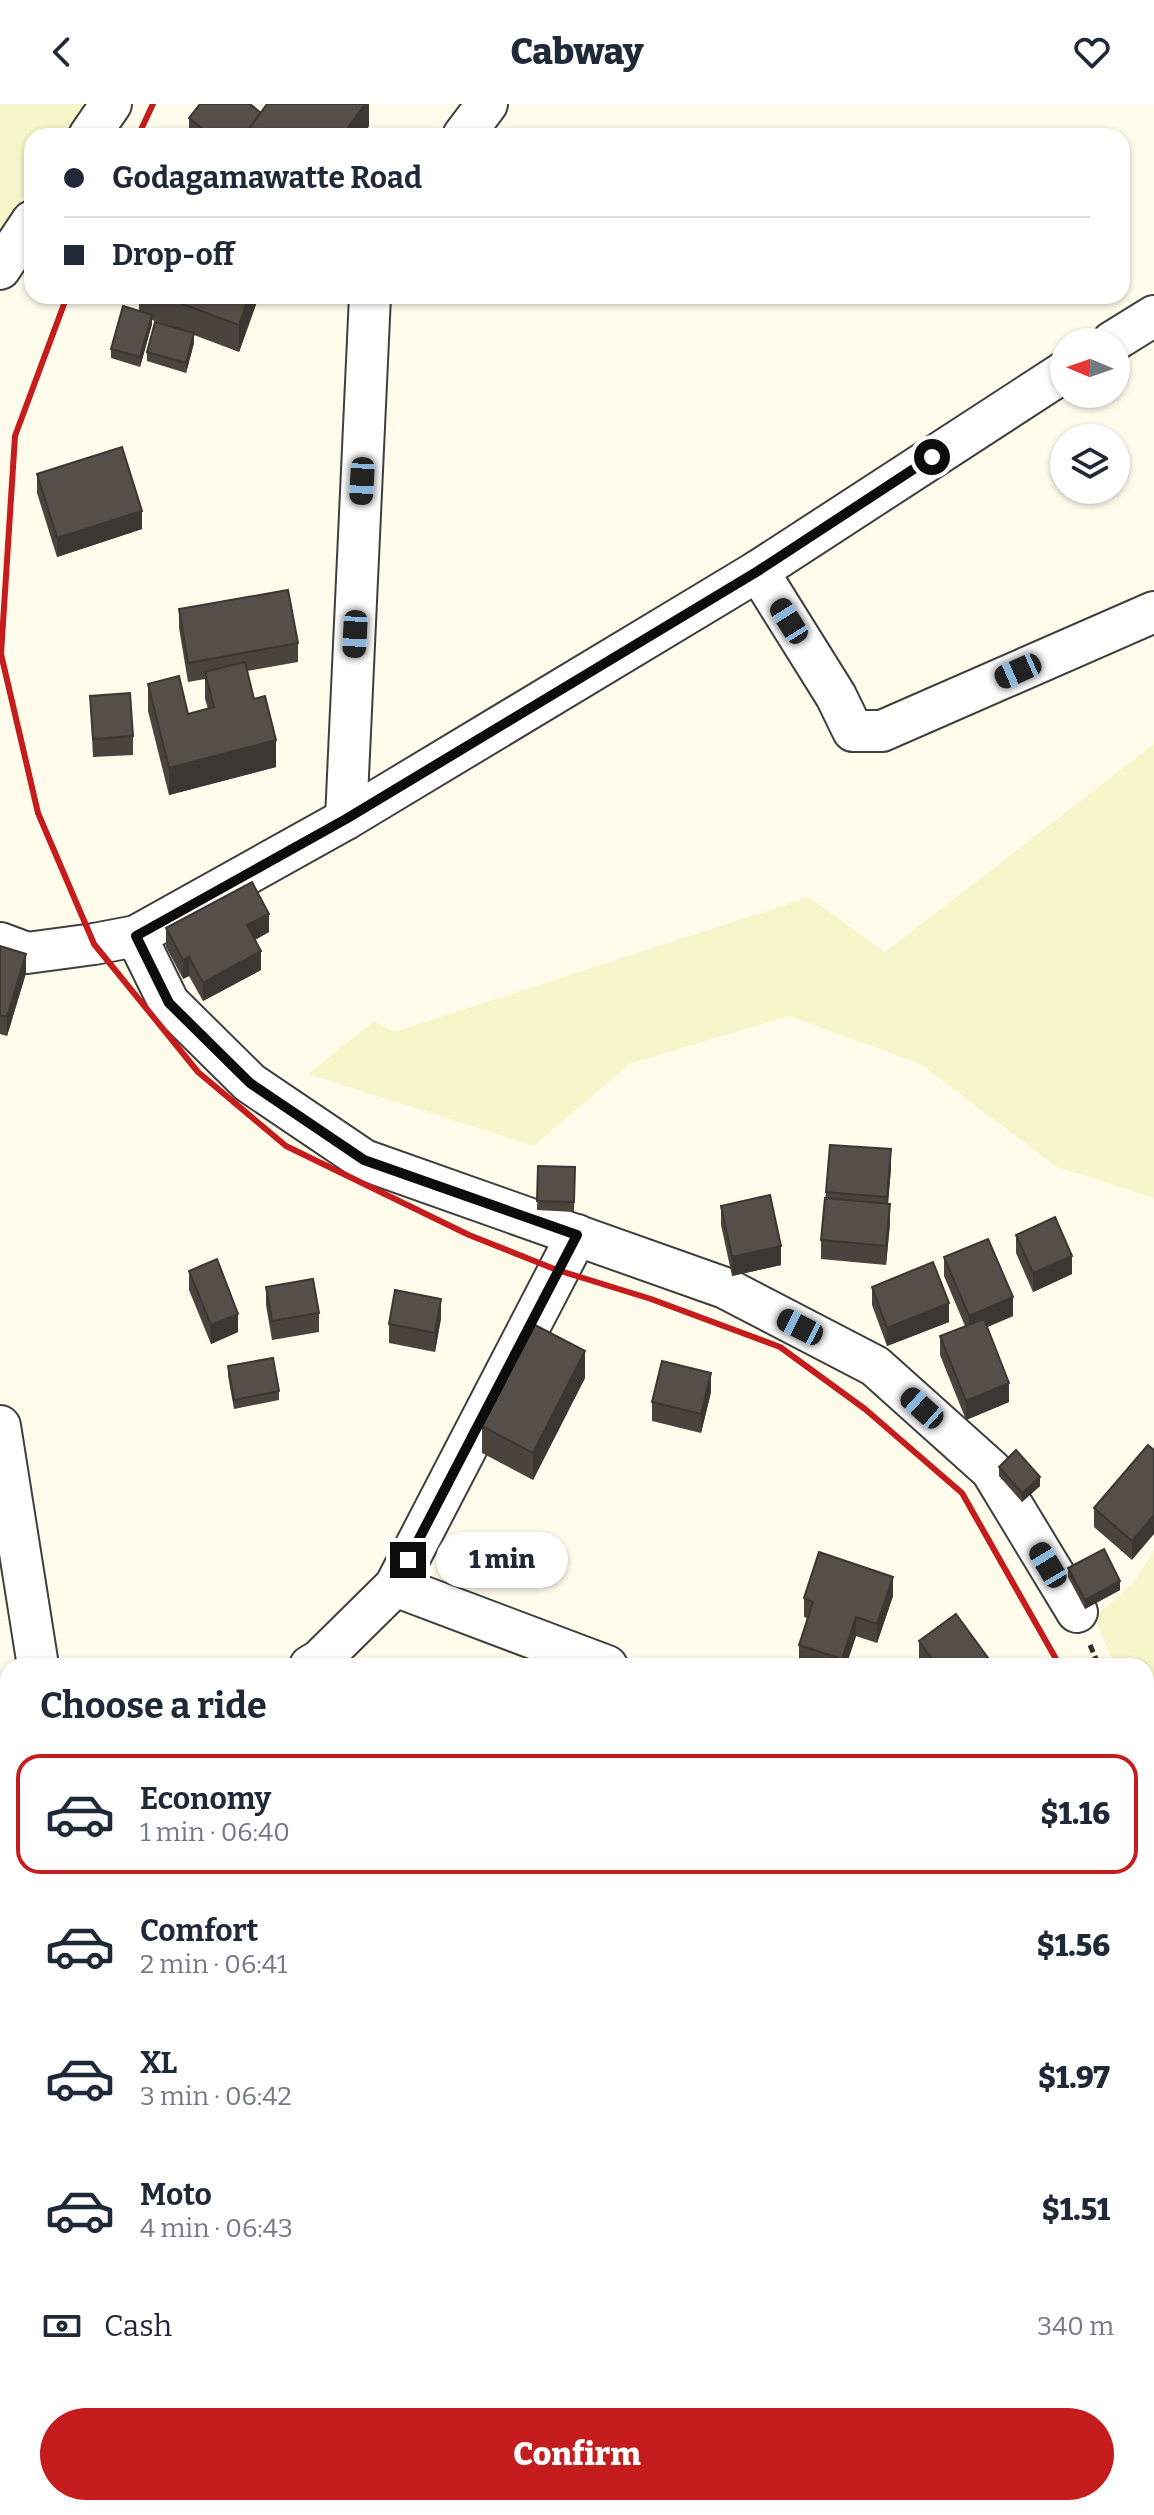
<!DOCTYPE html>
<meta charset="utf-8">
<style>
body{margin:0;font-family:Bitter,serif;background:#f6f6f7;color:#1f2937;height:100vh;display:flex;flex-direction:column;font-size:30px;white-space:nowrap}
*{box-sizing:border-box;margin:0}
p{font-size:26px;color:#747a83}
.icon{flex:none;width:44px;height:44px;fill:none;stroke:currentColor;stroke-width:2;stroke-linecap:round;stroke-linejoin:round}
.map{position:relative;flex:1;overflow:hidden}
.side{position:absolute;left:0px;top:1554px;width:1154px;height:858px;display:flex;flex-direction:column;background:#fff;border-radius:24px 24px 0 0;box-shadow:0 2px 6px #0004}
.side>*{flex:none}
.hud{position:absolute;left:24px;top:24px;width:1106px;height:176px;border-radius:24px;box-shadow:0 2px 6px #0004;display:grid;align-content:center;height:176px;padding:0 40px;background:#fff}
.needle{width:52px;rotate:272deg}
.controls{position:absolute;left:1050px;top:224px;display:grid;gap:16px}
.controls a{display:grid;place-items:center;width:80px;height:80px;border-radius:50%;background:#fff;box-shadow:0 2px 6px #0004;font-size:40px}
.end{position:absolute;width:36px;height:36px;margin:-18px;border:10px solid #0c0c0c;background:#fff;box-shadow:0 0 0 4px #fff}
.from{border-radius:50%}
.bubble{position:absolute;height:56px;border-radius:28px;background:#fff;box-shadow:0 2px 6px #0004;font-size:26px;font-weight:800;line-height:56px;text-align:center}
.car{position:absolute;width:24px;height:48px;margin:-24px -12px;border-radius:10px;box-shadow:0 0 6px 2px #0007;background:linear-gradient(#222 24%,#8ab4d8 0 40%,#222 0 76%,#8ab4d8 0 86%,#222 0)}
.hud b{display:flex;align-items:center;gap:28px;height:76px;font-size:30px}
.hud b+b{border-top:2px solid #e0e1e3}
.hud i{width:20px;height:20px;background:#1f2937}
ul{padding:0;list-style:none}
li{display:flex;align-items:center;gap:24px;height:120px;margin:0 16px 12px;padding:0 24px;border:4px solid transparent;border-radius:24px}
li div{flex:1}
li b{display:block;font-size:30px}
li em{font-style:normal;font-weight:800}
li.selected{border-color:#c51c1d}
li>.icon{width:72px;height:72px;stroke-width:1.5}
h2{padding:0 40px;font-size:36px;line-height:96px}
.pay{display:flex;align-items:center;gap:20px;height:88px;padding:0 40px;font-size:30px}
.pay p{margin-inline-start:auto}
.button{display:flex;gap:16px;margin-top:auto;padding:16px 40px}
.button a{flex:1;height:92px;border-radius:48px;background:#c51c1d;color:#fff;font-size:32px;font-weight:800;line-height:92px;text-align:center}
header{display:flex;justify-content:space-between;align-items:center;height:104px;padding:0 40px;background:#fff;font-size:36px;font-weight:800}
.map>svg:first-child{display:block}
</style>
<header><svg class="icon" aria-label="back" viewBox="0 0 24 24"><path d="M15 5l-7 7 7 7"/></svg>Cabway<svg class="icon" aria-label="heart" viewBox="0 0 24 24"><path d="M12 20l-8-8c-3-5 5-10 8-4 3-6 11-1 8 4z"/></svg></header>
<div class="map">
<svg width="1154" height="2411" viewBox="0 0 1154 2411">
<rect width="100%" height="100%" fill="#fffcec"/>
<g fill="#f7f5ca">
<path d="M 0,0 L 86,0 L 65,32 L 32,32 L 32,80 L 0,127 Z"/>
<path d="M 1154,640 L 1154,1094 L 1057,1063 L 920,960 L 789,912 L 629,960 L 534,1042 L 308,970 L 374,917 L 394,928 L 809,793 L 885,848 Z"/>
<path d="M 1154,1447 L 1154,1640 L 1147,1645 L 1146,1562 L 1114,1562 L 1095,1513 L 1135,1477 Z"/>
<path d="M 391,2404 L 787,2404 L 785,2411 L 384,2411 Z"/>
</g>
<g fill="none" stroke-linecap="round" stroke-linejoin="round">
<g stroke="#3f3f3f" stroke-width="44">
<g id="minor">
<path d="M 89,32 L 111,0"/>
<path d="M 463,32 L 487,0"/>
<path d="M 0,165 L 32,117"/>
<path d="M 1112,238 L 1154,212"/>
<path d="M 758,467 L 836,592 L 853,627 L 882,627 L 1154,508"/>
<path d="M 346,715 L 370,192"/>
<path d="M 136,832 L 169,899 L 250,979 L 364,1056 L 725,1184 L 875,1262 L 991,1366 L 1077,1508"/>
<path d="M 0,839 L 27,849 L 94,840 L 136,832 L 346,715 L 758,467 L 1064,268"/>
<path d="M 0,1322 L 38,1562"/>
<path d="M 395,1482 L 607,1562"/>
<path d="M 310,1562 L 320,1556 L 395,1482 L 577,1131"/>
<path d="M 0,1653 L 8,1648"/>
<path d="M 1146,2203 L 1154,2206"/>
<path d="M 0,2233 L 8,2244"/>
<path d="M 1017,2411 L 1020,2404"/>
</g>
</g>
<g stroke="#2e2e2e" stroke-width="5" stroke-dasharray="8 4" stroke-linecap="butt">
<path d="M 1090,1541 L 1099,1562"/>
<path d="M 1146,1676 L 1154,1708"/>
</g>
<use href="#minor" stroke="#fff" stroke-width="40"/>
<g stroke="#c51c1d" stroke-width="6">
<path d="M 138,32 L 153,0"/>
<path d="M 67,192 L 15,332 L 1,550 L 38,709 L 94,840 L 198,968 L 286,1042 L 469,1131 L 557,1166 L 651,1195 L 780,1243 L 865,1305 L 962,1389 L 1060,1562"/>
<path d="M 1146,2013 L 1153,2093 L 1146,2133"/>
<path d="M 1054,2411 L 1057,2404"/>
</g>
</g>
<g fill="#4a433e">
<path d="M 369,0 L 369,22 L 362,32 L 189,32 L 189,14 Z"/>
<path d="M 139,192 L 259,192 L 239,248 L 194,231 L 194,239 L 186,269 L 147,257 L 147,248 L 163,220 L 152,216 L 152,220 L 140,263 L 111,254 L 111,245 L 139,207 Z"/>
<path d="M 37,370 L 142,425 L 57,453 L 37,389 Z"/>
<path d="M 179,505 L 298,539 L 298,558 L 247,567 L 254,595 L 276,663 L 169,691 L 148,607 L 148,580 L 188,610 L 208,605 L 205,595 L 205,575 L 188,578 L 179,524 Z"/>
<path d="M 90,592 L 133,632 L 133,651 L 93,653 Z"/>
<path d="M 166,824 L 269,828 L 255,836 L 261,866 L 203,897 L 189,872 L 183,875 L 166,843 Z"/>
<path d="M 0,842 L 26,869 L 7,932 L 0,930 Z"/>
<path d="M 538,1062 L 575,1063 L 574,1108 L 537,1106 Z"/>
<path d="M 891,1064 L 888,1100 L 890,1119 L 886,1161 L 821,1155 L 821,1136 L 826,1088 Z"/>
<path d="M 721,1102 L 781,1161 L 732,1172 L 721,1121 Z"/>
<path d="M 1016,1131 L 1072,1170 L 1033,1188 L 1016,1149 Z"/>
<path d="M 944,1153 L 1013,1212 L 987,1223 L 1009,1298 L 966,1316 L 940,1251 L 940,1232 L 965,1222 L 944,1172 Z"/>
<path d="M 189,1167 L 238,1228 L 211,1240 L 189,1186 Z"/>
<path d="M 266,1183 L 319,1209 L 319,1228 L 272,1236 L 266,1201 Z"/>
<path d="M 872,1183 L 949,1218 L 887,1242 L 872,1201 Z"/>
<path d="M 441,1214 L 435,1248 L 389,1239 L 389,1220 Z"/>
<path d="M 228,1262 L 279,1287 L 279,1296 L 234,1305 L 228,1272 Z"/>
<path d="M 585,1274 L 533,1376 L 482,1349 L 482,1322 Z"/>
<path d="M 711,1288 L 701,1329 L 652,1317 L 652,1298 Z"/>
<path d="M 1148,1341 L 1132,1456 L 1094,1423 L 1094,1404 Z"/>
<path d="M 999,1363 L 1040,1382 L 1022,1398 L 999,1372 Z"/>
<path d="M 1068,1464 L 1120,1486 L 1085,1505 L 1068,1473 Z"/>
<path d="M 893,1492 L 877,1539 L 856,1532 L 846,1562 L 807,1562 L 799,1559 L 799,1541 L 807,1514 L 804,1513 L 804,1494 Z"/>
<path d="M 919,1537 L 994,1562 L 924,1562 L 919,1556 Z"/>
<path d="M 1154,2266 L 1154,2349 L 1146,2346 L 1146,2284 Z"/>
</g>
<g fill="#3c3732">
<path d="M 365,0 L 369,0 L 369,22 L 362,32 L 342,32 Z"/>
<path d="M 249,192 L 259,192 L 239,248 L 239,221 Z"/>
<path d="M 152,211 L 152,220 L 140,263 L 140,253 Z"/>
<path d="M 194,229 L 194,239 L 186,269 L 186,259 Z"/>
<path d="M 142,407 L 142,425 L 57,453 L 57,434 Z"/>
<path d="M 276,636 L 276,663 L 169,691 L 169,664 Z"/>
<path d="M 269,810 L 269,828 L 247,840 L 247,821 Z"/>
<path d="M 261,847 L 261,866 L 203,897 L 203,879 Z"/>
<path d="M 26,850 L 26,869 L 7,932 L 7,913 Z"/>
<path d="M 189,853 L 189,872 L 183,875 L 183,856 Z"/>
<path d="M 891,1045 L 891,1064 L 887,1111 L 887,1093 Z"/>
<path d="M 890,1100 L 890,1119 L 886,1161 L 886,1142 Z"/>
<path d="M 781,1142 L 781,1161 L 732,1172 L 732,1153 Z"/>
<path d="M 1072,1152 L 1072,1170 L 1033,1188 L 1033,1169 Z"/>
<path d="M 1013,1193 L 1013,1212 L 969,1231 L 969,1212 Z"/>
<path d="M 441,1195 L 441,1214 L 435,1248 L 435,1229 Z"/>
<path d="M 949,1199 L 949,1218 L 887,1242 L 887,1224 Z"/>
<path d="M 238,1210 L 238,1228 L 211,1240 L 211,1221 Z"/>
<path d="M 585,1247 L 585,1274 L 533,1376 L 533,1349 Z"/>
<path d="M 711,1269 L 711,1288 L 701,1329 L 701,1310 Z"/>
<path d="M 1009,1279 L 1009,1298 L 966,1316 L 966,1297 Z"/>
<path d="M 1040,1373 L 1040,1382 L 1022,1398 L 1022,1389 Z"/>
<path d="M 1154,1411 L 1154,1430 L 1132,1456 L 1132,1437 Z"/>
<path d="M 893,1473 L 893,1492 L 877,1539 L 877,1520 Z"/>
<path d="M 1120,1477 L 1120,1486 L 1085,1505 L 1085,1496 Z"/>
<path d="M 856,1513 L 856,1532 L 846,1562 L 842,1562 L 842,1555 Z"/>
</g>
<g fill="#564e48" stroke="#3c3732" stroke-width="2">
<path d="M 200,0 L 250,0 L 261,9 L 243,32 L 212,32 L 189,14 Z"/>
<path d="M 267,0 L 365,0 L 342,32 L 244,32 Z"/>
<path d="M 161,192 L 249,192 L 239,221 Z"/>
<path d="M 123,202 L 152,211 L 140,253 L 111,245 Z"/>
<path d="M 155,218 L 194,229 L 186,259 L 147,248 Z"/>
<path d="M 122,343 L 142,407 L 57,434 L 37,370 Z"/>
<path d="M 288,486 L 298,539 L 188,559 L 179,505 Z"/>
<path d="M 245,558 L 254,595 L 265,592 L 276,636 L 169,664 L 148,580 L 179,572 L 188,610 L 214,603 L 205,568 Z"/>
<path d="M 130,589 L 133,632 L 93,635 L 90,592 Z"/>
<path d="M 252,778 L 269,810 L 247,821 L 261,847 L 203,879 L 189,853 L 183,856 L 166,824 Z"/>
<path d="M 0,842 L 26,850 L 7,913 L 0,911 Z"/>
<path d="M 830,1041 L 891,1045 L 887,1093 L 826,1088 Z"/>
<path d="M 538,1062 L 575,1063 L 574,1098 L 537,1097 Z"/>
<path d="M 770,1091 L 781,1142 L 732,1153 L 721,1102 Z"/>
<path d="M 825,1094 L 890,1100 L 886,1142 L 821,1136 Z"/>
<path d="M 1055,1113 L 1072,1152 L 1033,1169 L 1016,1131 Z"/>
<path d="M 988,1135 L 1013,1193 L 969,1212 L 944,1153 Z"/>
<path d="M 217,1155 L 238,1210 L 211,1221 L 189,1167 Z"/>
<path d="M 933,1158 L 949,1199 L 887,1224 L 872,1183 Z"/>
<path d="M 313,1175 L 319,1209 L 272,1217 L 266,1183 Z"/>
<path d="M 395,1186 L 441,1195 L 435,1229 L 389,1220 Z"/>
<path d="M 984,1215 L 1009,1279 L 966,1297 L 940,1232 Z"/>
<path d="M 535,1221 L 585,1247 L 533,1349 L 482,1322 Z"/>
<path d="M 273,1254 L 279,1287 L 234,1296 L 228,1262 Z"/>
<path d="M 662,1257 L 711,1269 L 701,1310 L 652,1298 Z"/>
<path d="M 1148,1341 L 1154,1346 L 1154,1411 L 1132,1437 L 1094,1404 Z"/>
<path d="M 1016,1346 L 1040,1373 L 1022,1389 L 999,1363 Z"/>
<path d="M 1104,1445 L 1120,1477 L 1085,1496 L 1068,1464 Z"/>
<path d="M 819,1448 L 893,1473 L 877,1520 L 856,1513 L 842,1555 L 799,1541 L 813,1498 L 804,1494 Z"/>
<path d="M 956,1510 L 994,1562 L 937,1562 L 919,1537 Z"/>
<path d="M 1154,2266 L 1154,2331 L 1146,2327 L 1146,2284 Z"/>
<path d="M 1104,2404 L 1134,2404 L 1146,2411 L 1100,2411 Z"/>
</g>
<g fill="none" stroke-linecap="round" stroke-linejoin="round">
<path stroke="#0c0c0c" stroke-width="10" d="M 408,1456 L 577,1131 L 364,1056 L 250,979 L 169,899 L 136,832 L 346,715 L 758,467 L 932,353"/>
</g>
</svg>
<div class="controls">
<a><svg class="needle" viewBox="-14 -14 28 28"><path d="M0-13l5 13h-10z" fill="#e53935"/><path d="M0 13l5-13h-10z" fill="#747a83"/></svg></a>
<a><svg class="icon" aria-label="layers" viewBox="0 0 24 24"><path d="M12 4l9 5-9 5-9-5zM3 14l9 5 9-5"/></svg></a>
</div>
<i class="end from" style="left:932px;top:353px"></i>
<i class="end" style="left:408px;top:1456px"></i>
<div class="bubble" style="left:436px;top:1428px;width:132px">1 min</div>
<i class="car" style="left:362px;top:377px;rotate:183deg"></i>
<i class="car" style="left:789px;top:517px;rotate:328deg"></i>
<i class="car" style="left:355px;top:530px;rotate:183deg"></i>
<i class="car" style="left:1018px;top:567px;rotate:246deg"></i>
<i class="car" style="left:800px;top:1223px;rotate:297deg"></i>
<i class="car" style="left:922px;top:1304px;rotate:312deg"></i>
<i class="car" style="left:1048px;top:1461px;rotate:329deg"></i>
<div class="hud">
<b><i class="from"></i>Godagamawatte Road</b>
<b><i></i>Drop-off</b>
</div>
<section class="side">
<h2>Choose a ride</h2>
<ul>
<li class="selected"><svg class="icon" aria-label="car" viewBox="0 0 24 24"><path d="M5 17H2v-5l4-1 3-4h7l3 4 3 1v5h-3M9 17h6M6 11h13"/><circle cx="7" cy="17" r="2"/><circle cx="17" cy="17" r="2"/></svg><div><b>Economy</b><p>1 min · 06:40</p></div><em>$1.16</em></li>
<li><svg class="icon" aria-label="car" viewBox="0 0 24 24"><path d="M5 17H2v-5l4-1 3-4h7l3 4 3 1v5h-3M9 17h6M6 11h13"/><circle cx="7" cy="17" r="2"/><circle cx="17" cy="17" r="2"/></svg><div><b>Comfort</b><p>2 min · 06:41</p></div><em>$1.56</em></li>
<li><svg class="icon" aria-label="car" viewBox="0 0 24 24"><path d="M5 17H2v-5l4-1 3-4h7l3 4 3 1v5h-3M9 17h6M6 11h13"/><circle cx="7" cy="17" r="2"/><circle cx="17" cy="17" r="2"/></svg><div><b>XL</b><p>3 min · 06:42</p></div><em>$1.97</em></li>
<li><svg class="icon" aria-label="car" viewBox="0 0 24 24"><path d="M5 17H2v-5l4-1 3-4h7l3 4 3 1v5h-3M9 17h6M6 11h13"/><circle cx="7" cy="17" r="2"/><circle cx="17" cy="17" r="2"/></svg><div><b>Moto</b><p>4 min · 06:43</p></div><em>$1.51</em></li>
</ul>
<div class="pay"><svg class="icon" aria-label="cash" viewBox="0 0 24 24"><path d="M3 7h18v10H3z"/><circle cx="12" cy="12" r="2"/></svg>Cash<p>340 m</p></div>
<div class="button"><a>Confirm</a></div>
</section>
</div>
